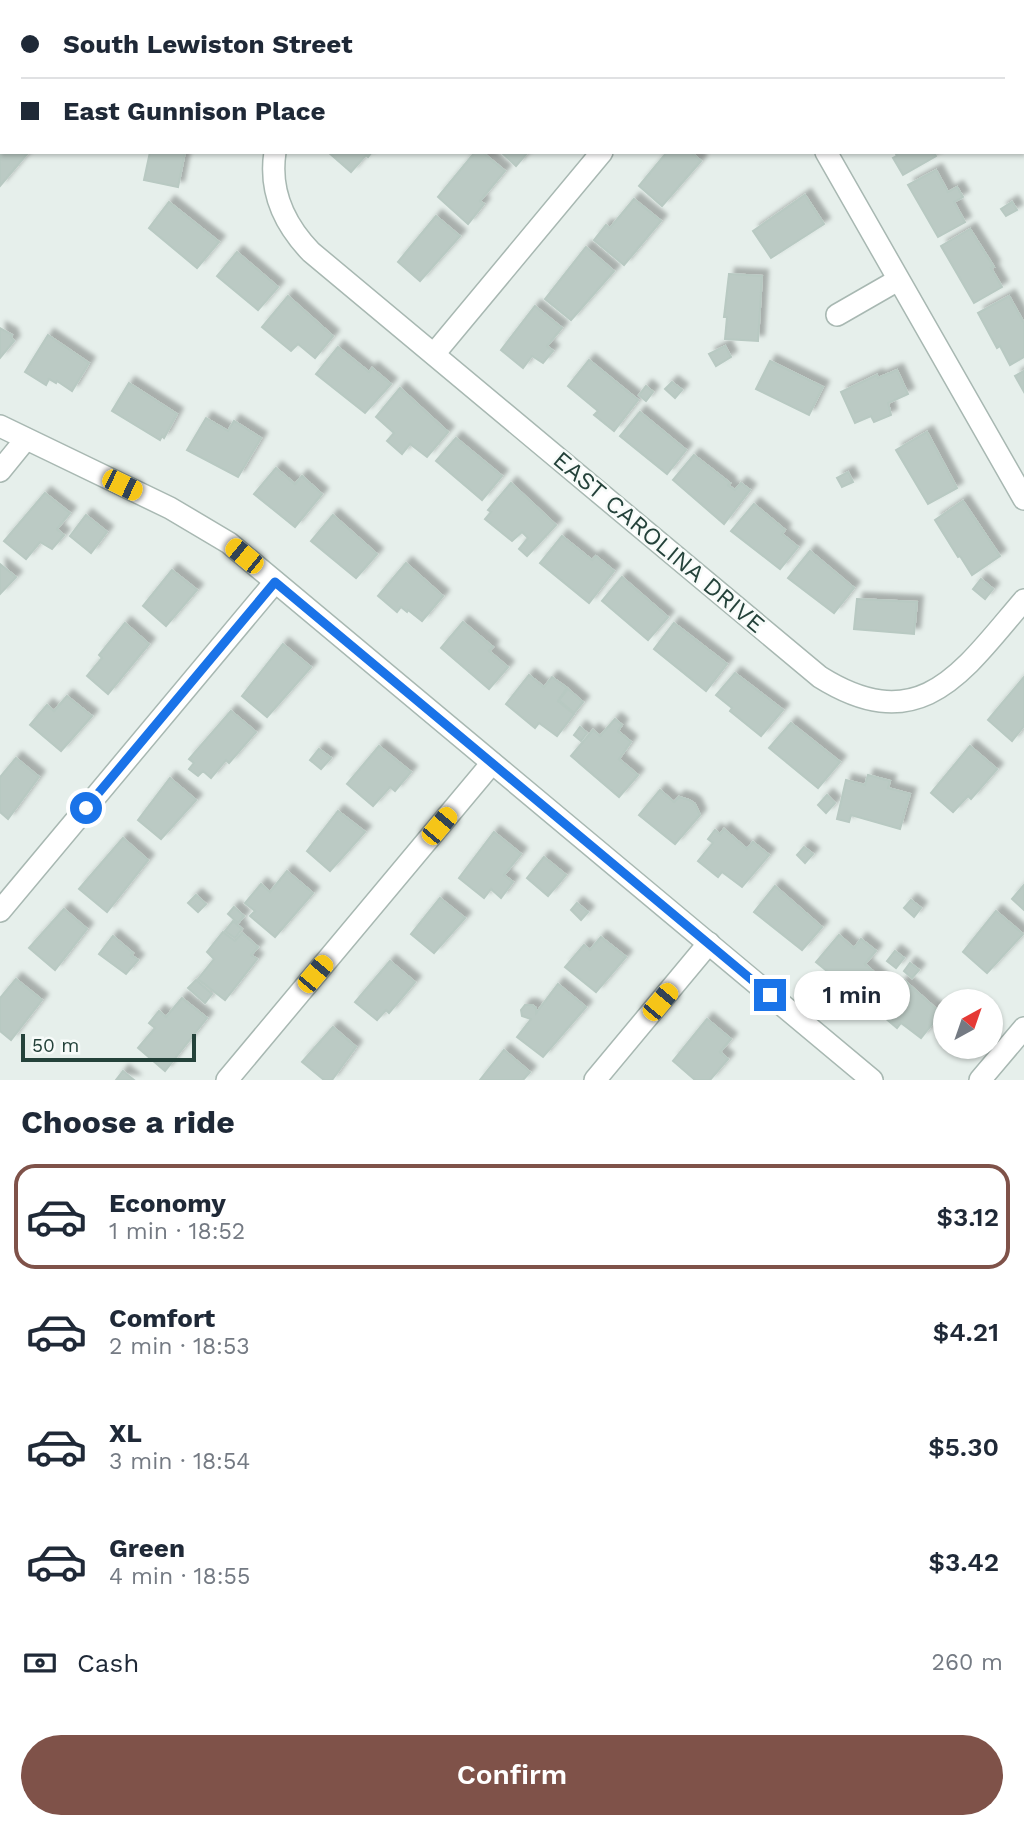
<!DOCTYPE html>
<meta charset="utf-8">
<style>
body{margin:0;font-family:"Work Sans",sans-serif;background:#f6f6f7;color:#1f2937;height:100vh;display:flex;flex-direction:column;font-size:26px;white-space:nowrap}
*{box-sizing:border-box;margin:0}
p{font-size:23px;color:#747a83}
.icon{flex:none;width:38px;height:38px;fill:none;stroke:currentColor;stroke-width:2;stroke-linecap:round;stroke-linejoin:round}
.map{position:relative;height:1080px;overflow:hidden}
.sheet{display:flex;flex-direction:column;background:#fff;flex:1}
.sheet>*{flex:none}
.banner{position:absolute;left:0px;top:0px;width:1026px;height:154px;box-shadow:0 2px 5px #0004;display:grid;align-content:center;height:154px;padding:0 21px;background:#fff}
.needle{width:46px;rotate:40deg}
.controls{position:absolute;left:933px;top:989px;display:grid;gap:14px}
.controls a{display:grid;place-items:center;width:70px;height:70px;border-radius:50%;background:#fff;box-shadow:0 2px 5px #0004;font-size:35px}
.scale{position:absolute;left:21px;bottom:18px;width:175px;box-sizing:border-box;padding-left:7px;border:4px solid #24423a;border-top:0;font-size:19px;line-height:24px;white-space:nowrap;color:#24423a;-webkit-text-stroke:5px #f7fbf9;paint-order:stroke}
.end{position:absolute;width:32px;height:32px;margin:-16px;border:9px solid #1a73e8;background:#fff;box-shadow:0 0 0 4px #fff}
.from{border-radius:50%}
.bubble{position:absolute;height:49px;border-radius:24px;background:#fff;box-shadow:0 2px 5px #0004;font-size:23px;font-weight:600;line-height:49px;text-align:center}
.car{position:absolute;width:21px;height:42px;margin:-21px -10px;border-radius:9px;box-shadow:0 0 5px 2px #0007;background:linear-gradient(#f5c518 24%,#345 0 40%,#f5c518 0 76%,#345 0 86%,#f5c518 0)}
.banner b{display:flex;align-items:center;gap:24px;height:66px;font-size:26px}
.banner b+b{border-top:2px solid #e0e1e3}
.banner i{width:18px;height:18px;background:#1f2937}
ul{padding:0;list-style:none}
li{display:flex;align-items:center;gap:21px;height:105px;margin:0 14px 10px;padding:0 7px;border:4px solid transparent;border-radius:21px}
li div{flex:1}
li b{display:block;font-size:26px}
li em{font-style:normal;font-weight:600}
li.selected{border-color:#7f5249}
li>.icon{width:63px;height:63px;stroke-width:1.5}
h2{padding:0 21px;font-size:32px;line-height:84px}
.pay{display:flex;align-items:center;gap:18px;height:77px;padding:0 21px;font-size:26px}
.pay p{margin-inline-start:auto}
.action{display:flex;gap:14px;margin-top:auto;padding:14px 21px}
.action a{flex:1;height:80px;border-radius:42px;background:#7f5249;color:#fff;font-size:28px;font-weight:600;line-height:80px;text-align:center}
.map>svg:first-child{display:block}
</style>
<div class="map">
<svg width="1024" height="1080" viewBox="0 0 1024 1080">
<defs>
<filter id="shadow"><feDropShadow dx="6" dy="-6" stdDeviation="2" flood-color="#0004"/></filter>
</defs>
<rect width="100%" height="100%" fill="#e6efeb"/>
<g fill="#bbcac4" stroke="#b8c9c2" stroke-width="2" filter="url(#shadow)">
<path d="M 111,0 L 157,0 L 110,2 Z"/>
<path d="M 782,0 L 827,0 L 829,2 L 783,2 Z"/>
<path d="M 0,124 L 2,152 L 27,154 L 0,186 Z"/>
<path d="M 150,152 L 185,152 L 178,187 L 144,180 Z"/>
<path d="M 328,152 L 372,152 L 368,157 L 366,155 L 351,172 Z"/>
<path d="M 475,152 L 482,152 L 505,171 L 480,201 L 484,204 L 468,224 L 438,197 Z"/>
<path d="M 501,152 L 528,152 L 516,166 Z"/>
<path d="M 667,152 L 691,152 L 701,161 L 662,206 L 639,186 Z"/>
<path d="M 895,152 L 934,152 L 936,156 L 903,175 L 893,158 L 897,156 Z"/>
<path d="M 936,170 L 948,192 L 957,187 L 963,197 L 954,202 L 965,222 L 938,237 L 908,185 Z"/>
<path d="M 805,195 L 824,224 L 771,258 L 753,231 Z"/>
<path d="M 634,199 L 661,221 L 624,265 L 594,240 L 606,225 L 610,228 Z"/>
<path d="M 169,202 L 219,242 L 197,268 L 149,228 Z"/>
<path d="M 1012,202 L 1017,210 L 1006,216 L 1001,209 Z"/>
<path d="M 436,216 L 460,236 L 420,281 L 398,262 Z"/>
<path d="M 970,229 L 994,267 L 991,268 L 1002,287 L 974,303 L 941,246 Z"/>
<path d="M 586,247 L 614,271 L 571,320 L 545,299 Z"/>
<path d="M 237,252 L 278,287 L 258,310 L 217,276 Z"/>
<path d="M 729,274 L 762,276 L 758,341 L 725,339 L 727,317 L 724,317 Z"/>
<path d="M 288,296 L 333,336 L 315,358 L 298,344 L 291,351 L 262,327 Z"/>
<path d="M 1009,296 L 1024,323 L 1024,357 L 1010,365 L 1000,346 L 997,348 L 978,313 Z"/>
<path d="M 535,306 L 562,328 L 547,346 L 553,351 L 543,363 L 532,356 L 523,368 L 501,350 Z"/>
<path d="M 0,328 L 12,335 L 11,337 L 14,341 L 0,358 Z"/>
<path d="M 48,335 L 89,363 L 72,391 L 57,381 L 56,383 L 49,379 L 46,385 L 25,372 Z"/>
<path d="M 725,346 L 731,357 L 716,366 L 709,354 Z"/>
<path d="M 338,347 L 369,372 L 372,368 L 391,384 L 365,413 L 316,374 Z"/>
<path d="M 589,360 L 638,400 L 614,431 L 594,415 L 598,411 L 568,386 Z"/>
<path d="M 770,361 L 823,387 L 809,415 L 756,389 Z"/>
<path d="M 897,370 L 908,394 L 888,403 L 891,415 L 874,422 L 871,416 L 855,423 L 841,392 L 877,375 L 878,378 Z"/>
<path d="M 1024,371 L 1024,392 L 1015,376 Z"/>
<path d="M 672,382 L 682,390 L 675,398 L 665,389 Z"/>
<path d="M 129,383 L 177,414 L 164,438 L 162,436 L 160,440 L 112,411 Z"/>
<path d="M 646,386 L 653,392 L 646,401 L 639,395 Z"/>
<path d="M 400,388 L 448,432 L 427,457 L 410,444 L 402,454 L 387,441 L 394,433 L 376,417 Z"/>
<path d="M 640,412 L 686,450 L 667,474 L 620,436 Z"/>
<path d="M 206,418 L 228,431 L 234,421 L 261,438 L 238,477 L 187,450 Z"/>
<path d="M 927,432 L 957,488 L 928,504 L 896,450 Z"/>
<path d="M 456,438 L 502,476 L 482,500 L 436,461 Z"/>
<path d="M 694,455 L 730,483 L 728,485 L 735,490 L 741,483 L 750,490 L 724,524 L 673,480 Z"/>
<path d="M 276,468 L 295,484 L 302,476 L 322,494 L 295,527 L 254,494 Z"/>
<path d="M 848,472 L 853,482 L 842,487 L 837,478 Z"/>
<path d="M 511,483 L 556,525 L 527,556 L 519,549 L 528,538 L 522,532 L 512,541 L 485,519 L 491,512 L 488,510 Z"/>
<path d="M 45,493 L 70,513 L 57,529 L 64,535 L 52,549 L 40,542 L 26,559 L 4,541 Z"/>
<path d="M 963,501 L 1000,556 L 972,575 L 960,556 L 958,557 L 935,520 Z"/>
<path d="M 754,504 L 785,530 L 782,534 L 798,547 L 780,569 L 731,531 Z"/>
<path d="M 86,515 L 107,532 L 91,553 L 70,536 Z"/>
<path d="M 333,515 L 377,554 L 356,578 L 311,541 Z"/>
<path d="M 562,536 L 592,560 L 596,556 L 614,571 L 589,603 L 540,563 Z"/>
<path d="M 810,551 L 854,588 L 834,613 L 788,578 Z"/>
<path d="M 406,563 L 443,596 L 422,621 L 408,610 L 407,612 L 401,607 L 397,612 L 378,596 Z"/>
<path d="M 0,564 L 16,577 L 0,594 Z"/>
<path d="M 172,570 L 197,590 L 166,626 L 143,606 Z"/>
<path d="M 622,577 L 668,617 L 648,640 L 602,601 Z"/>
<path d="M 981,579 L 993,589 L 985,599 L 973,589 Z"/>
<path d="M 857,599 L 917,602 L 914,634 L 854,629 Z"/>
<path d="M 463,622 L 493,647 L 489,651 L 508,667 L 489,689 L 441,648 Z"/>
<path d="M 125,623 L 149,644 L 108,694 L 87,676 L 102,658 L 99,655 Z"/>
<path d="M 674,623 L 727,664 L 706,691 L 654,649 Z"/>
<path d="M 283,644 L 311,667 L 267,717 L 242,696 Z"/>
<path d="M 735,673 L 783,710 L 761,736 L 730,711 L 732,708 L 716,695 Z"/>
<path d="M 529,675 L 544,687 L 552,677 L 567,688 L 558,701 L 574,714 L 557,736 L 539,723 L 535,728 L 506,704 Z"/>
<path d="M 1024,677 L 1024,726 L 1012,741 L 988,720 Z"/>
<path d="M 568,689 L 583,702 L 574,713 L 559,700 Z"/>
<path d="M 67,696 L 92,716 L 61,751 L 30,725 L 47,705 L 54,711 Z"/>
<path d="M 231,711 L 256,732 L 229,763 L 226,760 L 211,778 L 203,771 L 198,776 L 189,769 L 194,763 L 189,759 Z"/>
<path d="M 615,719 L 622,725 L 618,731 L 631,742 L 619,759 L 638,775 L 619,797 L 571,756 L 593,730 L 600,736 Z"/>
<path d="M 791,723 L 840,762 L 818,788 L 769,748 Z"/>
<path d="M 580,727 L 587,733 L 581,741 L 574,735 Z"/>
<path d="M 379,746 L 411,772 L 395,791 L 390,787 L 373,806 L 347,784 Z"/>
<path d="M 970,746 L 997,769 L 971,799 L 968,796 L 953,812 L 931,793 Z"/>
<path d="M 319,749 L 331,758 L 321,769 L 310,760 Z"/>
<path d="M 16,758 L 39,777 L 8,819 L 0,812 L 0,777 Z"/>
<path d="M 868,775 L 890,781 L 888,788 L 910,794 L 900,829 L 851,815 L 849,822 L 837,819 L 846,780 L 865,785 Z"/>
<path d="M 170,778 L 196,800 L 161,839 L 138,820 Z"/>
<path d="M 660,790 L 674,802 L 679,797 L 689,800 L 695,804 L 700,815 L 675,844 L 639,815 Z"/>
<path d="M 827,795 L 835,803 L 826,813 L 818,805 Z"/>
<path d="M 338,811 L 365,832 L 330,871 L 307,851 Z"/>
<path d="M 724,829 L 747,849 L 753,842 L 769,855 L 742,887 L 722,872 L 718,877 L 698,861 L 713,843 L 708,839 L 715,830 L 720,834 Z"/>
<path d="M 494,832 L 521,854 L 504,875 L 513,882 L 501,898 L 491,889 L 484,898 L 459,878 Z"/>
<path d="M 123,838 L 148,860 L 107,912 L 79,889 Z"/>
<path d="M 804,847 L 813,854 L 805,863 L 797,855 Z"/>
<path d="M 544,857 L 566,875 L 548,896 L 527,878 Z"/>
<path d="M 287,871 L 313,893 L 275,937 L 250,916 L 255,911 L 245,903 L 261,884 L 270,892 Z"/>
<path d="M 1024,885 L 1024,910 L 1012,899 Z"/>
<path d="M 775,886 L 822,927 L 802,950 L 754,912 Z"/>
<path d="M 196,895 L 206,904 L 198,912 L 188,903 Z"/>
<path d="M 440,898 L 465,918 L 434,953 L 411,934 Z"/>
<path d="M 911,900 L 921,908 L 914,917 L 904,908 Z"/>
<path d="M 577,903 L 588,912 L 581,920 L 571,910 Z"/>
<path d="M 234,907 L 244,916 L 238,923 L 228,914 Z"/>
<path d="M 64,909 L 87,929 L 55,970 L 29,948 Z"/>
<path d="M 996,911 L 1023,934 L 987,973 L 963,952 Z"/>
<path d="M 233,921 L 242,929 L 235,938 L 225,931 Z"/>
<path d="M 223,932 L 235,941 L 242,933 L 258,947 L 251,955 L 257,959 L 225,1000 L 198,979 L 214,959 L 207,952 Z"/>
<path d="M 839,935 L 854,948 L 861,939 L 876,951 L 865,964 L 883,980 L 865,1002 L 816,962 Z"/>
<path d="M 113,936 L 133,953 L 131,955 L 138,960 L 126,974 L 99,954 Z"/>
<path d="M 601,937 L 626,957 L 596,992 L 565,967 L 584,945 L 590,950 Z"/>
<path d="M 895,951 L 904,958 L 896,968 L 887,961 Z"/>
<path d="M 390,961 L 415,982 L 389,1013 L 386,1010 L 377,1020 L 355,1002 Z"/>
<path d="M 910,963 L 919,970 L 912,978 L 904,971 Z"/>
<path d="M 16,979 L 42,1000 L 11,1040 L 0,1031 L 0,998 Z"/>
<path d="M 196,980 L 212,994 L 205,1003 L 188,988 Z"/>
<path d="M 904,980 L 941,1013 L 921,1038 L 901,1023 L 897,1028 L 878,1012 Z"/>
<path d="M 558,984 L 586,1007 L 543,1057 L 517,1037 L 531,1019 L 522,1016 L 521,1010 L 525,1005 L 532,1005 L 536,1008 L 536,1013 Z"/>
<path d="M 182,998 L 207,1018 L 165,1071 L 138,1048 L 155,1028 L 149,1023 L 159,1011 L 166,1017 Z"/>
<path d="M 707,1019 L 731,1039 L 720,1052 L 728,1059 L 710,1080 L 695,1080 L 673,1061 Z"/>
<path d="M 333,1027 L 356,1047 L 332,1080 L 324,1080 L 302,1062 Z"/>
<path d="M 504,1050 L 530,1072 L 523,1080 L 480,1080 Z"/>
<path d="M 123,1071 L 134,1080 L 116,1080 Z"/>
</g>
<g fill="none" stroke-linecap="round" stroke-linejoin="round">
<g stroke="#a8b8b2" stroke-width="24">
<g id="street">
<path d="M 36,2 L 38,0"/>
<path d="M 382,2 L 383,0"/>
<path d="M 728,2 L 729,0"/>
<path d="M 0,45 L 2,43"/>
<path d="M 275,152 C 269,191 284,224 311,252 L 820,677 C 921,740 963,671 1024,600"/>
<path d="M 826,152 L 1024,499"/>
<path d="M 837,315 L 898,280"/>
<path d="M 434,354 L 602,152"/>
<path d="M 0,426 L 170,508 L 229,543 L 872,1080"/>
<path d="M 0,471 L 26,439"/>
<path d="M 0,911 L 275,582"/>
<path d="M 227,1080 L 492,763"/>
<path d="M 595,1080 L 709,943"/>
<path d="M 980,1080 L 1024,1028"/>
</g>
</g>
<use href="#street" stroke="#fff" stroke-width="21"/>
</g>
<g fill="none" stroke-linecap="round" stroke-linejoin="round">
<path stroke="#1a73e8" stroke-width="9" d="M 86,808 L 275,582 L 770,995"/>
</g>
<g text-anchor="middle" stroke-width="5" stroke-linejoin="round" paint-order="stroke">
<g font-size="24" fill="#24423a" stroke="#f7fbf9">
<text transform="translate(659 542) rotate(40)" y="8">EAST CAROLINA DRIVE</text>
</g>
</g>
</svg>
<div class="controls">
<a><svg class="needle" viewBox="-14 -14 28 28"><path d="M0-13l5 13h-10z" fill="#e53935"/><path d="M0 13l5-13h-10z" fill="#747a83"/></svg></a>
</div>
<div class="scale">50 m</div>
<i class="end from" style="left:86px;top:808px"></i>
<i class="end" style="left:770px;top:995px"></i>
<div class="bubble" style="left:794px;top:971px;width:116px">1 min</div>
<i class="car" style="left:122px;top:485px;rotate:116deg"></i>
<i class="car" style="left:244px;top:556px;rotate:309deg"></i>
<i class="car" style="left:439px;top:826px;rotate:40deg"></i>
<i class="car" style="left:315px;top:974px;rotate:40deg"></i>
<i class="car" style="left:660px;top:1002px;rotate:40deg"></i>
<div class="banner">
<b><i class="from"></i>South Lewiston Street</b>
<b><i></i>East Gunnison Place</b>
</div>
</div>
<section class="sheet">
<h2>Choose a ride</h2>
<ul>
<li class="selected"><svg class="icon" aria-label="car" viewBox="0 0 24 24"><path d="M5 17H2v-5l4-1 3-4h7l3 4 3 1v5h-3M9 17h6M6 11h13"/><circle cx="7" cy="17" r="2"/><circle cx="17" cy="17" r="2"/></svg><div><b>Economy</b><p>1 min · 18:52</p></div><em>$3.12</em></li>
<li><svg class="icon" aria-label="car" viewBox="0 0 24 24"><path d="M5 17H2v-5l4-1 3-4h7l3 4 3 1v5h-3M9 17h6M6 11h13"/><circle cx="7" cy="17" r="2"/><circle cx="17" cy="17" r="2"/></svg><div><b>Comfort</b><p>2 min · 18:53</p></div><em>$4.21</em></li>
<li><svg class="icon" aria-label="car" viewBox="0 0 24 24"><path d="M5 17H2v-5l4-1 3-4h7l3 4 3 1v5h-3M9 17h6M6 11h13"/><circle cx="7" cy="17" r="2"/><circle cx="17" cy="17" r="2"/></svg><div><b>XL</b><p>3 min · 18:54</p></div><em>$5.30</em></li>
<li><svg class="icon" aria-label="car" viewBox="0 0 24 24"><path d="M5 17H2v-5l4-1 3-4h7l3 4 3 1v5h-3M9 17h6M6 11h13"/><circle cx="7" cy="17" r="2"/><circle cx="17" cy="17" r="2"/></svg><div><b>Green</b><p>4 min · 18:55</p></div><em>$3.42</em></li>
</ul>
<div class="pay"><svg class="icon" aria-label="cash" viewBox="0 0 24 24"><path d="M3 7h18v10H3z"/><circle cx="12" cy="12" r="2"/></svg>Cash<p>260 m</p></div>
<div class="action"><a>Confirm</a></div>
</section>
